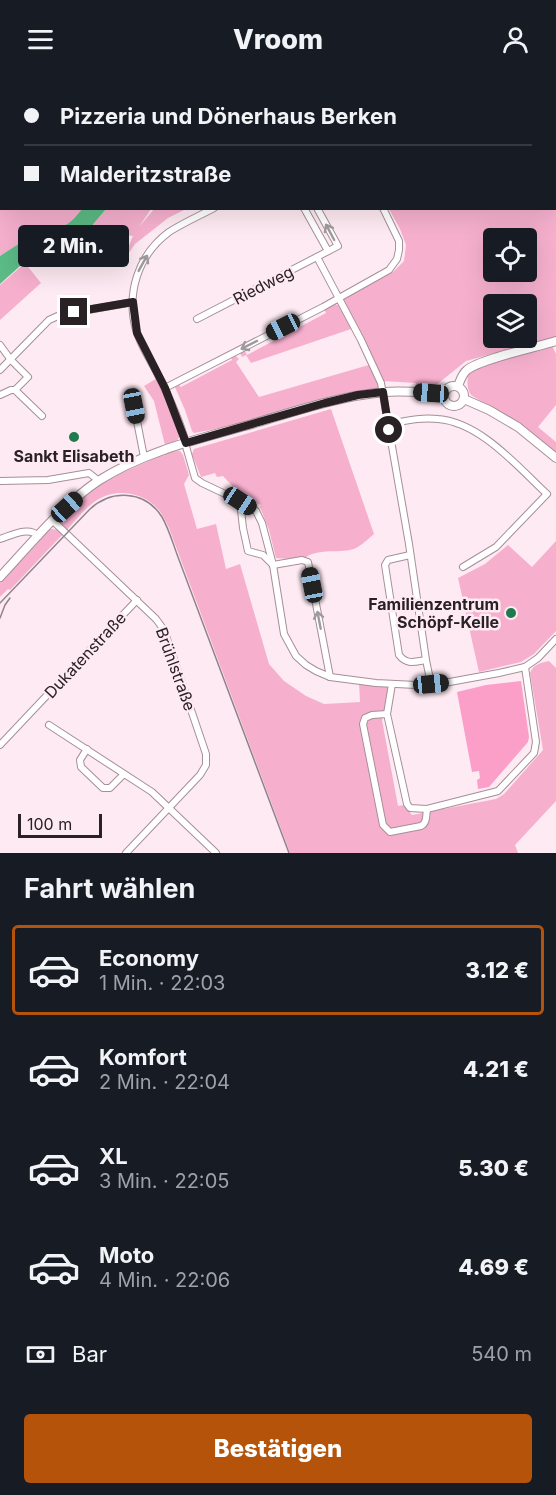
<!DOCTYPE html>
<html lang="de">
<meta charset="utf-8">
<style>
body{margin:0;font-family:Inter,sans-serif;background:#242831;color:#f1f3f6;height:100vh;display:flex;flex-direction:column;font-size:22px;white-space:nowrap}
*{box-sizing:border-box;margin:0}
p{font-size:20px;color:#9ea1a6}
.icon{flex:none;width:33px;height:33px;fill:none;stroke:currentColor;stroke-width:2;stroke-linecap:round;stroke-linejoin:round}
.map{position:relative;height:775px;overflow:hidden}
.sheet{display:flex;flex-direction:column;background:#171b24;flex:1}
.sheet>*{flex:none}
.banner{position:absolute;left:0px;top:0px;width:556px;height:132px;box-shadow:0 6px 24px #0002;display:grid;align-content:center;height:132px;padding:0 24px;background:#171b24}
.tools{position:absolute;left:483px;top:150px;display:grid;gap:12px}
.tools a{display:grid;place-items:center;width:54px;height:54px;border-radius:6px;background:#171b24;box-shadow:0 6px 24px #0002;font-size:30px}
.scale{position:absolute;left:18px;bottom:15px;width:84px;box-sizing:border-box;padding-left:6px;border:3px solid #2a2125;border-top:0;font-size:16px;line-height:21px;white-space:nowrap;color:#2a2125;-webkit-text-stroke:4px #feeaf2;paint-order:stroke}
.end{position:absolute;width:27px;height:27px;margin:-14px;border:8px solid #2a2125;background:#fff;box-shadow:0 0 0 3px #fff}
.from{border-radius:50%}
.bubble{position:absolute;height:42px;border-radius:6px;background:#171b24;box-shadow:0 6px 24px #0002;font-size:20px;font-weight:800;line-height:42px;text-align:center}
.car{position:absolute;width:18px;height:36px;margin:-18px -9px;border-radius:8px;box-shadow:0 0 4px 2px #0007;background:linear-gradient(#222 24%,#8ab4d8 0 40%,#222 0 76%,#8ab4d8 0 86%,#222 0)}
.banner b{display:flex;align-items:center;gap:21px;height:57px;font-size:22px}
.banner b+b{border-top:2px solid #363941}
.banner i{width:15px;height:15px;background:#f1f3f6}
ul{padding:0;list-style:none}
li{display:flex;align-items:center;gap:18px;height:90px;margin:0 12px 9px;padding:0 12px;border:3px solid transparent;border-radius:6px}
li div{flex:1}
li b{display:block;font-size:22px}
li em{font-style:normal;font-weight:800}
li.active{border-color:#b45309}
li>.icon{width:54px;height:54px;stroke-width:1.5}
h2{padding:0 24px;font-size:27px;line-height:72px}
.pay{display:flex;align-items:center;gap:15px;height:66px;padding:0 24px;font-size:22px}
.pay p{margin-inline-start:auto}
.cta{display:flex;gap:12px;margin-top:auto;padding:12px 24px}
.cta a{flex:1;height:69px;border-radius:6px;background:#b45309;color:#fff;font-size:24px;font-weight:800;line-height:69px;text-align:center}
header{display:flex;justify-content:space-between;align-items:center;height:78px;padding:0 24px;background:#171b24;font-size:27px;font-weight:800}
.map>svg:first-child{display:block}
</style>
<header><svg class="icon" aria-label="menu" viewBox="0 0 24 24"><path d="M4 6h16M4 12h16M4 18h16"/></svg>Vroom<svg class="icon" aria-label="person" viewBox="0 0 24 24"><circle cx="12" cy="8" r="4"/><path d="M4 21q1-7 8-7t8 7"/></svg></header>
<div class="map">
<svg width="556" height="775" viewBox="0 0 556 775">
<rect width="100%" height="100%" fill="#feeaf2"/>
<g fill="#f6b0ce" fill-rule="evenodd">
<path d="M 0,0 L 244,0 L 240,2 L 2,2 L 2,130 L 83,131 C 66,152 62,148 38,157 C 25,161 12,170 0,178 Z"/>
<path d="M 305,0 L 556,0 L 556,263 L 502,273 L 466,283 L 430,312 L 415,310 L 416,305 L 383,303 L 383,314 L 264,342 L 194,355 L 192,353 L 185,332 L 175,309 L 178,306 L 181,309 L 232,282 L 231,278 L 234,276 L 239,281 L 236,284 L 259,319 L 372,286 L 354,250 L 251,285 L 246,277 L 242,279 L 240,275 L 244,271 L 247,277 L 326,235 L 323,229 L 329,225 L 338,227 L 350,245 L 339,222 L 393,194 L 404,183 L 406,167 L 400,151 L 389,131 L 555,130 L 555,2 L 301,1 ZM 494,160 L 526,160 L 526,194 L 494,194 ZM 494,226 L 526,226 L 526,260 L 494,260 Z"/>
<path d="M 106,131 L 151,131 L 139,149 L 154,131 L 186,131 L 168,140 L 135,166 L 124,182 L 123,181 L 133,158 L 107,155 L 90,150 Z"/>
<path d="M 25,185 L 41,205 L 0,242 L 0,207 Z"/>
<path d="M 552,267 L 556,276 L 556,327 L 538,349 L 556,364 L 556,379 L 522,348 L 471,317 C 467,311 467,305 468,298 L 473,293 L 491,285 Z"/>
<path d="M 159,299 L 184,358 L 179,359 L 177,363 L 165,367 L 154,323 L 144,308 Z"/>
<path d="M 331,331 L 374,456 C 368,461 361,468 354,471 C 336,476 317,469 302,482 L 276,480 L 269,452 L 260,429 L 261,427 L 242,418 L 223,398 L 217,399 L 215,395 L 201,399 L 192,376 L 194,371 Z"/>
<path d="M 177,373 L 180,373 L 183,377 L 189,397 L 184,406 L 197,451 L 216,446 L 226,491 L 240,486 L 269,586 L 284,603 L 306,618 L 324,626 L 360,624 L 359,605 L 390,608 L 382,642 L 398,728 L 404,727 L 412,737 L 496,721 L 504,716 L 543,672 L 530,595 C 534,586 540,585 549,583 L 556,590 L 556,723 L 515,767 L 518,775 L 290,775 L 169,450 C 165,442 161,433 154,427 C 138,413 114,411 97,422 C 85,430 76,442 67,452 L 61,445 L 61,439 L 73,427 L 98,408 L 113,399 L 166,375 Z"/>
<path d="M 52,451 L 58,452 L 63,456 L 10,512 L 8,511 L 0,519 L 0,503 L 48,452 Z"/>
<path d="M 556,463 L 556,553 L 534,576 L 521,584 L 479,594 L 458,500 L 485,486 L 508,467 L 532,489 Z"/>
</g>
<path fill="#fc9fc8" d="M 521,603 L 529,659 L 528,664 L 489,709 L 478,711 L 477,702 L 480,700 L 479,693 L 472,694 L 457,614 L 486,607 Z"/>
<path fill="#5cbb86" d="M 83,130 L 106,131 L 90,150 L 77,160 L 54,167 L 30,179 L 0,206 L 0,178 C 12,170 25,161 38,157 C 62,148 66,152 83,130 Z"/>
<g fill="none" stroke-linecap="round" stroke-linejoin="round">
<g stroke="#a58f98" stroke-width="8">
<g id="minor">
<path d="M 304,130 L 328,173"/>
<path d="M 317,179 L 361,262 L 381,305 L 409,466 L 426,582 L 431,606"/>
<path d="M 197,241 L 338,168 L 317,130"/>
<path d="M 0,267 L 11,282 L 28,299 L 15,312 L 11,312 L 0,317"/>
<path d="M 0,292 L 49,242 L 60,237 L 133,224"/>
<path d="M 165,310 L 323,229 L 389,192 L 397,181 L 399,172 L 399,163 L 383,130"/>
<path d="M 15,312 L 42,338"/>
<path d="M 134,328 L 144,379"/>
<path d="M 388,346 C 405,343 421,339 438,341 C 480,344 518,389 547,416 L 496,469 L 463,489"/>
<path d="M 185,365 L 195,400 L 202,405 L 240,423 L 256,433 L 262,445 L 273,487 L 284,556 L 296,578 L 306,587 L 316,593 L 330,599 L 376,605 L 416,607 L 444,605 L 499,595 L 525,589 L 538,580 L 556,561"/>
<path d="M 186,365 C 179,340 168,316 156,293 C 149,280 140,266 136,252 C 126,215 138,177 169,154 C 183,145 199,138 214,130"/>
<path d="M 0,403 L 48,402 L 89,395 L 99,403"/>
<path d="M 240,423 L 243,450 L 248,473 L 263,477 L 273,487"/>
<path d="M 53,443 L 156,541 L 164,552 L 206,676 L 206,687 L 200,697 L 126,775"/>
<path d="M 0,461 C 12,457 28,448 39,458"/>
<path d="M 410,477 L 388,482 L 385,487 L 399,577 C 407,587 414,584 426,582"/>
<path d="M 273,487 L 302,482 L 308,484 L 330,599"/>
<path d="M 392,606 L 387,636 L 407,726 L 410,730 L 427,731 L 498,713 L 534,675 L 536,664 L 525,589"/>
<path d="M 387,636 L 372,637 L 365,640 L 363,646 L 383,747 L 390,754 L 421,748 C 427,745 426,738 427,731"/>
<path d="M 49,647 L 152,714 L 216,775"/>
<path d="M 0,667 L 137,522"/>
<path d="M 87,671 L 80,682 L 81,689 L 103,710 L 110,710 L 124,696"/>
</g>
</g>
<g stroke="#a58f98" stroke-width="10">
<g id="tertiary">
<circle cx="454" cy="318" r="10"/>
<path d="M 458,308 C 460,303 462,296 467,292 C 480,281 537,269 556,263"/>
<path d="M 464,321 L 489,332 L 518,349 L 556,380"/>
<path d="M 0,499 C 31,466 61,428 98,403 C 145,373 199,361 252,346 C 296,333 339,318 385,314 C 405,312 425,315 444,316"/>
</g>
</g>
<use href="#minor" stroke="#fff" stroke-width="6"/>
<use href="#tertiary" stroke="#fff" stroke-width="8"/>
<g stroke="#918389" stroke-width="1.5">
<path d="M 0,525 L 89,432 C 111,411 145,412 162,439 C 169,451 173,466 178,479 L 289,775"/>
<path d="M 0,540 L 5,527 L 10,520"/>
</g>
</g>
<defs><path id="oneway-shaft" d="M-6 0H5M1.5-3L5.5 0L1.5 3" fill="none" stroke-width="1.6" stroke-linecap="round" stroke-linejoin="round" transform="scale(1.5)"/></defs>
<g stroke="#9f9b9d">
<use href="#oneway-shaft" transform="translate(330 154) rotate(-118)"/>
<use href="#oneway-shaft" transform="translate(143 185) rotate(-61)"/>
<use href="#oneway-shaft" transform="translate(249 267) rotate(153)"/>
<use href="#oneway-shaft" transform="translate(319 542) rotate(-101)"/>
</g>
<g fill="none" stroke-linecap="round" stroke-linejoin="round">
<path stroke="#2a2125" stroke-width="8" d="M 74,234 L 133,224 L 137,255 L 165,310 L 186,365 L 325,325 L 358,317 L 383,314 L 389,352"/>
</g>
<g fill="#217a4e" stroke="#feeaf2" stroke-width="2">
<circle cx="74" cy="359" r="6"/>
<circle cx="511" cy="535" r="6"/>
</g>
<g text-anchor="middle" stroke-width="5" stroke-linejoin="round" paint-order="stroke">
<g font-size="16" fill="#2a2125" stroke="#feeaf2">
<text transform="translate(263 207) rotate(-27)" y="6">Riedweg</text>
<text transform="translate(85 577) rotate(-47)" y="6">Dukatenstraße</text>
<text transform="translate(176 591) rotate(70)" y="6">Brühlstraße</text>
</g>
<g font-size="16" font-weight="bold" fill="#2a2125" stroke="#feeaf2">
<text x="74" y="384">Sankt Elisabeth</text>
<text x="499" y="532" text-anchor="end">Familienzentrum<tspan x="499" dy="18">Schöpf-Kelle</tspan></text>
</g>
</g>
</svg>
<div class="tools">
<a><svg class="icon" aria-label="locate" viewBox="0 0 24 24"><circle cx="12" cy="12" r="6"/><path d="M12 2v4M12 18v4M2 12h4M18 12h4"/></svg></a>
<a><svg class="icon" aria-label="layers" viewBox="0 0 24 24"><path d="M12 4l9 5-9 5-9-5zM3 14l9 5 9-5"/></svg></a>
</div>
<div class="scale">100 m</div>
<i class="end from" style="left:389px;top:352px"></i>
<i class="end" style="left:74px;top:234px"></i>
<div class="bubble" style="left:18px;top:147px;width:111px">2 Min.</div>
<i class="car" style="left:283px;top:249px;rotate:243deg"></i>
<i class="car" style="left:431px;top:315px;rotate:274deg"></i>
<i class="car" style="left:134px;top:328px;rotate:169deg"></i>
<i class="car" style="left:240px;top:423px;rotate:123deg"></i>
<i class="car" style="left:67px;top:429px;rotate:48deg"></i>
<i class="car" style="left:312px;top:507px;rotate:349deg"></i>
<i class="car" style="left:431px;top:606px;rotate:84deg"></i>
<div class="banner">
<b><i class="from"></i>Pizzeria und Dönerhaus Berken</b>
<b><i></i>Malderitzstraße</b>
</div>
</div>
<section class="sheet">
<h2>Fahrt wählen</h2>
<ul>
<li class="active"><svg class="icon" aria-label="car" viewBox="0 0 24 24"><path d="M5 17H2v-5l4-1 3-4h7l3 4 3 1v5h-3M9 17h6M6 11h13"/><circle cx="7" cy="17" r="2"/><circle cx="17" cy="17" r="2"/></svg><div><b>Economy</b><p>1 Min. · 22:03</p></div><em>3.12 €</em></li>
<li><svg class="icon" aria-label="car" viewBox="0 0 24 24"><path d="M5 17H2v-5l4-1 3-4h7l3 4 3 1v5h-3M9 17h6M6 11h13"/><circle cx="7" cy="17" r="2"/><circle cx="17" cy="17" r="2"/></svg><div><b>Komfort</b><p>2 Min. · 22:04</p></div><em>4.21 €</em></li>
<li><svg class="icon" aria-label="car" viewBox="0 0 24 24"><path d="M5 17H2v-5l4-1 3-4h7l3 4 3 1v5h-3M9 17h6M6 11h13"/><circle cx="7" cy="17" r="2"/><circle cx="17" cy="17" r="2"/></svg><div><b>XL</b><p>3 Min. · 22:05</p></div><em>5.30 €</em></li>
<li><svg class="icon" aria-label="car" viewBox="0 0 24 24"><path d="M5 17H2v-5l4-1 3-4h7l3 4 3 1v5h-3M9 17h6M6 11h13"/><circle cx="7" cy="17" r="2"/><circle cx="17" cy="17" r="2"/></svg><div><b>Moto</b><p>4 Min. · 22:06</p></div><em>4.69 €</em></li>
</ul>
<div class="pay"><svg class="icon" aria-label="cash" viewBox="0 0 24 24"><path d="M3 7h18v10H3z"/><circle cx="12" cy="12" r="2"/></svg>Bar<p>540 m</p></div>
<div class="cta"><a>Bestätigen</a></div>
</section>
